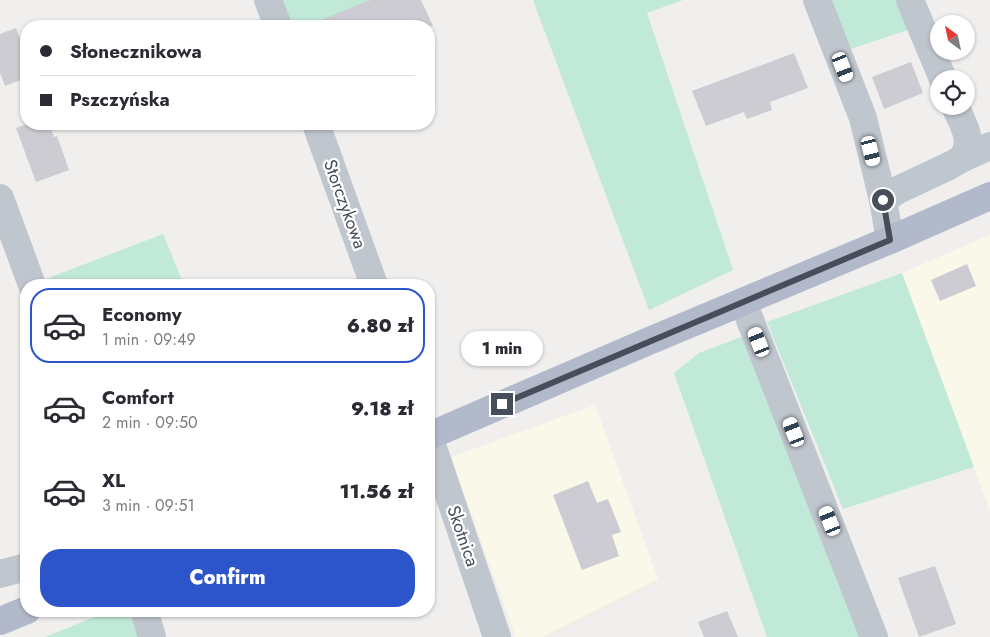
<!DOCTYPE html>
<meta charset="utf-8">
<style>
body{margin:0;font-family:Jost,sans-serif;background:#f7f7f7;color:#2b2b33;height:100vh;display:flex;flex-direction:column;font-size:19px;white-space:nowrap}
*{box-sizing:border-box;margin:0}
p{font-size:16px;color:#7c7c81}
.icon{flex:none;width:28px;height:28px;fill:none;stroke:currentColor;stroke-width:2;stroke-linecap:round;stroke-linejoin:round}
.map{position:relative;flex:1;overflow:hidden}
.details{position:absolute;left:20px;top:279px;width:415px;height:338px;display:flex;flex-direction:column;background:#fff;border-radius:20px;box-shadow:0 1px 4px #0004}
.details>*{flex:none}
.banner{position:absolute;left:20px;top:20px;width:415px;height:110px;border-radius:20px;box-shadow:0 1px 4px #0004;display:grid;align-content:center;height:110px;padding:0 20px;background:#fff}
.needle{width:32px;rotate:327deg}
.tools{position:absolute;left:930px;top:15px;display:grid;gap:10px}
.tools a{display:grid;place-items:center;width:45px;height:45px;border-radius:50%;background:#fff;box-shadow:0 1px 4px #0004;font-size:25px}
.end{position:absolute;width:22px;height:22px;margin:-11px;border:6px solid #484e59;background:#fff;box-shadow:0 0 0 2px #fff}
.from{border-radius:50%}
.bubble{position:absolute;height:35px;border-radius:18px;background:#fff;box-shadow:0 1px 4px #0004;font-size:16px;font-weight:800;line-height:35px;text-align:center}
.car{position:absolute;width:15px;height:30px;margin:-15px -8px;border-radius:6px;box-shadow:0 0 4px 1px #0007;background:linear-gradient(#fff 24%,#345 0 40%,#fff 0 76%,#345 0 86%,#fff 0)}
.banner b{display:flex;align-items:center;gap:18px;height:48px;font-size:19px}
.banner b+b{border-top:1px solid #e1e1e2}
.banner i{width:12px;height:12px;background:#2b2b33}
ul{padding:9px 0 0;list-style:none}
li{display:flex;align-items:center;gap:15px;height:75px;margin:0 10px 8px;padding:0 10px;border:2px solid transparent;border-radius:20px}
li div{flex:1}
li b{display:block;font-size:19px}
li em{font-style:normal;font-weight:800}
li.current{border-color:#2d55cb}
li>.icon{width:45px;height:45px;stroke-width:1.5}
.primary-button{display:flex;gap:10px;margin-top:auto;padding:10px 20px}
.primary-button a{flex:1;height:58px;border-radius:20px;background:#2d55cb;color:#fff;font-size:20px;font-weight:800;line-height:58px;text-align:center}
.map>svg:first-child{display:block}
</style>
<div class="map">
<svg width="990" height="637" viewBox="0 0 990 637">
<rect width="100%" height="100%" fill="#f0efee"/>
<g fill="#faf8e9">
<path d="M 990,235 L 990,511 L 902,273 Z"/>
<path d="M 595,405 L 658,579 L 542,637 L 516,637 L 451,457 Z"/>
</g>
<g fill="#c1e9d8">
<path d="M 276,0 L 368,0 L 376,26 L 287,26 Z"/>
<path d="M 533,0 L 683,0 L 647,13 L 733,270 L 649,310 Z"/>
<path d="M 831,0 L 900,0 L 911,29 L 850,49 Z"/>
<path d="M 163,234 L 184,285 L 48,285 L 46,279 Z"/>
<path d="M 902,273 L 974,467 L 843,509 L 767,322 Z"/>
<path d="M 749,334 L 866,637 L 767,637 L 674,373 L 699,353 Z"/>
<path d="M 112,610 L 134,610 L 141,637 L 45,637 Z"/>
</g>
<g fill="#ccccd2">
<path d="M 370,0 L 421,0 L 433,26 L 307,26 Z"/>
<path d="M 16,28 L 26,55 L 26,78 L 5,86 L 0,73 L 0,34 Z"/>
<path d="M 794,53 L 808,88 L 770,102 L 772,110 L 747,119 L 744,112 L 706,126 L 692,91 Z"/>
<path d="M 911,62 L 923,93 L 884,109 L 872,77 Z"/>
<path d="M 28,124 L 49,124 L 54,137 L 57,136 L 69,170 L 36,182 L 16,128 Z"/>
<path d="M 967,264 L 976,286 L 940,301 L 931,280 Z"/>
<path d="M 588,481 L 597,503 L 608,499 L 621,532 L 612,535 L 619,556 L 582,570 L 553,495 Z"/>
<path d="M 935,566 L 956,624 L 919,637 L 898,578 Z"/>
<path d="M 727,611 L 738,637 L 704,637 L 698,622 Z"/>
</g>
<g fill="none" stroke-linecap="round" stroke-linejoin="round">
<g stroke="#c0c6ce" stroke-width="28">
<path d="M 268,0 L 278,26"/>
<path d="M 817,0 L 863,118 L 883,200"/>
<path d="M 910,0 L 943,79"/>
<path d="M 955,106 C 963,125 974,138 963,158"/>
<path d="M 316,124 L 374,285"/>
<path d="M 0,198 L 32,285"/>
<path d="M 890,240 L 883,200 L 898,190 L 951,165 L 963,158 L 990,146"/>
<path d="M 743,302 L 874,637"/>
<path d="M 429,436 L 497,637"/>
<path d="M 0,574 L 26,567"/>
<path d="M 144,610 L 152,637"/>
</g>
<g stroke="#b1b9ca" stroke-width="28">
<path d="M 429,436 L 649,341 L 890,240 L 990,196"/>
<path d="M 0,621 L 27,610"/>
</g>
</g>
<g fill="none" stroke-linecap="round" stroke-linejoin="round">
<path stroke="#484e59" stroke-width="6" d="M 502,404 L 890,240 L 883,200"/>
</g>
<g text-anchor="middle" stroke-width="4.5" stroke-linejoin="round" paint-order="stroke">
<g font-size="18" fill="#484e59" stroke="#fff">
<text transform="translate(345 204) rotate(70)" y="6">Storczykowa</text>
<text transform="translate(463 536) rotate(71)" y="6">Skotnica</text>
</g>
</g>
</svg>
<div class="tools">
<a><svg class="needle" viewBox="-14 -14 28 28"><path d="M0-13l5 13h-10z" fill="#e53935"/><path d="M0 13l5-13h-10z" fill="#7c7c81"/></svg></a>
<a><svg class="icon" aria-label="locate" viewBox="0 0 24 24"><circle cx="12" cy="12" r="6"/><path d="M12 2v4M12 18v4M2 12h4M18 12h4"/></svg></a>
</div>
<i class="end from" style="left:883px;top:200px"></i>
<i class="end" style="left:502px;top:404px"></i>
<div class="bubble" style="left:461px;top:331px;width:82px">1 min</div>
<i class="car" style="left:843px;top:67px;rotate:159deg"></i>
<i class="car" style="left:871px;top:151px;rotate:166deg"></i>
<i class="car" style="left:759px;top:342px;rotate:338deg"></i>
<i class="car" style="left:794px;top:432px;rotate:338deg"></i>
<i class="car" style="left:830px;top:521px;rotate:338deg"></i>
<div class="banner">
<b><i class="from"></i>Słonecznikowa</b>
<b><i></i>Pszczyńska</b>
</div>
<section class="details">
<ul>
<li class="current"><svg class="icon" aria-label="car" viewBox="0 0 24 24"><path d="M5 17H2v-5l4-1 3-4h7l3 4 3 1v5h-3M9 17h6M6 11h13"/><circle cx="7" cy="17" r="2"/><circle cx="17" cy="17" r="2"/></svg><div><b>Economy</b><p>1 min · 09:49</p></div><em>6.80 zł</em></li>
<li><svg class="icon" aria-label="car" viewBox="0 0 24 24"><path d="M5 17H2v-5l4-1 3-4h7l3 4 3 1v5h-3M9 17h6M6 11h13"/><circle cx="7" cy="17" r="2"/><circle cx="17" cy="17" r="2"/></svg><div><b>Comfort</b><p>2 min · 09:50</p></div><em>9.18 zł</em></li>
<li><svg class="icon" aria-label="car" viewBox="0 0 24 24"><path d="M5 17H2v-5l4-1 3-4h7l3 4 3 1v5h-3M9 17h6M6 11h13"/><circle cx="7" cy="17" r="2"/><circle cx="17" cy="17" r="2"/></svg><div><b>XL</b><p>3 min · 09:51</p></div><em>11.56 zł</em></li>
</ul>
<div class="primary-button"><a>Confirm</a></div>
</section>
</div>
